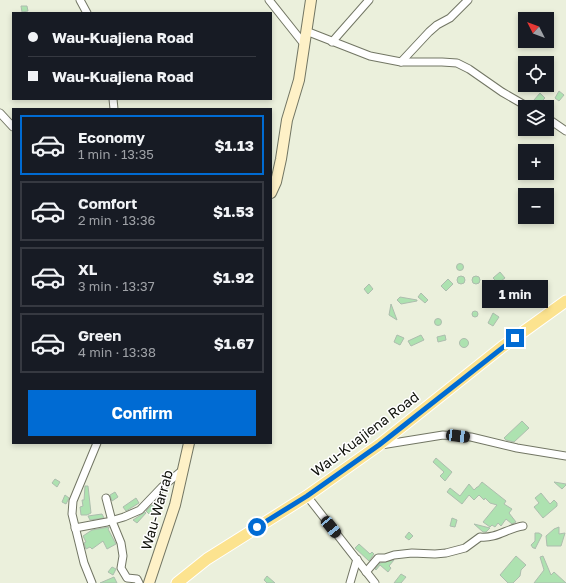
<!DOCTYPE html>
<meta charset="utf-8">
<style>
body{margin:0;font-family:"Golos Text",sans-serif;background:#242831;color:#f1f3f6;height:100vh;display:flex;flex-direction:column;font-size:15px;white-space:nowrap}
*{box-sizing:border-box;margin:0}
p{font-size:13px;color:#9ea1a6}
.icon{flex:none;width:22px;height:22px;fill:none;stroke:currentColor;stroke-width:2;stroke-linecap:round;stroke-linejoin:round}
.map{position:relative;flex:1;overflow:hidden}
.drawer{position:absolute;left:12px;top:108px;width:260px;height:336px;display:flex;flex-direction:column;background:#171b24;border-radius:0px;box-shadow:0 2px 6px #0003}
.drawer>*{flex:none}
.banner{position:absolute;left:12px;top:12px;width:260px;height:88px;border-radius:0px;box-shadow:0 2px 6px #0003;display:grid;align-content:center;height:88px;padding:0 16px;background:#171b24}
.needle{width:26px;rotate:312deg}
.fabs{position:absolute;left:518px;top:12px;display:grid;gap:8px}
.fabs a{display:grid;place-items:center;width:36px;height:36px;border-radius:0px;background:#171b24;box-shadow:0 2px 6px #0003;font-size:20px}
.end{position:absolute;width:18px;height:18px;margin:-9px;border:5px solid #006bd3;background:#fff;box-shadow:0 0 0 2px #fff}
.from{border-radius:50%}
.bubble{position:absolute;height:28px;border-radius:0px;background:#171b24;box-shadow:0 2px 6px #0003;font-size:13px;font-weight:700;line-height:28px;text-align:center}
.car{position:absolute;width:12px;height:24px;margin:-12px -6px;border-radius:5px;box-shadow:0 0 3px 1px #0007;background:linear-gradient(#222 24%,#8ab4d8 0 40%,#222 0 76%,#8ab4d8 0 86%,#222 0)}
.banner b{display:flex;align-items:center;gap:14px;height:38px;font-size:15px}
.banner b+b{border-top:1px solid #363941}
.banner i{width:10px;height:10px;background:#f1f3f6}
ul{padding:7px 0 0;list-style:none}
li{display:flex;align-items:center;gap:12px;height:60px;margin:0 8px 6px;padding:0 8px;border:2px solid #363941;border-radius:0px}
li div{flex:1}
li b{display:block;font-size:15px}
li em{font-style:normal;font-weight:700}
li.active{border-color:#006bd3}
li>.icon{width:36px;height:36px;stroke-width:1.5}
.action{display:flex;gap:8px;margin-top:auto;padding:8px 16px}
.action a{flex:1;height:46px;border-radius:0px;background:#006bd3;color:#fff;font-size:16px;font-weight:700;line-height:46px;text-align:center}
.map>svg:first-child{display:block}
</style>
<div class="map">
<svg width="566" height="583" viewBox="0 0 566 583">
<rect width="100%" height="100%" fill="#ebf0dc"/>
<g fill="#ade2b0" stroke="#adbdae">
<path d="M 21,6 L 27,6 L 28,11 L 22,12 Z"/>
<path d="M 559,91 L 564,95 L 559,101 L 555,98 Z"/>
<path d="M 540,93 L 545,98 L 539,104 L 534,100 Z"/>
<circle cx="460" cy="267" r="3.5"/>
<path d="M 500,272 L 505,278 L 498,283 L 493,278 Z"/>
<circle cx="461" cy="280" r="4"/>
<circle cx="476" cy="280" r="4"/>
<path d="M 448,279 L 453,284 L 446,291 L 441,286 Z"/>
<path d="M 369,284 L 373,289 L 368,294 L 364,289 Z"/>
<path d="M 421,293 L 428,300 L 425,303 L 418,297 Z"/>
<path d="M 400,297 L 417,300 L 417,301 L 401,304 L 397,300 Z"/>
<path d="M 391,304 L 397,320 L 389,315 Z"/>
<circle cx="475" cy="314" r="3"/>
<path d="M 493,313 L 499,317 L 493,326 L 488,323 Z"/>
<circle cx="438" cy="322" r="3.5"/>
<path d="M 397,335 L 404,338 L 400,345 L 394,342 Z"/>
<path d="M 421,335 L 424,340 L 411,346 L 408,341 Z"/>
<path d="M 445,335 L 446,340 L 438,342 L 437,337 Z"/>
<circle cx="464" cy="343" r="4.5"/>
<path d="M 522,421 L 529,428 L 514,442 L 506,440 L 504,438 Z"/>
<path d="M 436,458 L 452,472 L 445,481 L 440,476 L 444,472 L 433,462 Z"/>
<path d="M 55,479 L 60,482 L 57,487 L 52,483 Z"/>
<path d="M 482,482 L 506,501 L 504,504 L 512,509 L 509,513 L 516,522 L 512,524 L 506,519 L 501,526 L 498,523 L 495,527 L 492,525 L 490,527 L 483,522 L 497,505 L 490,503 L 485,498 L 484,500 L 479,495 L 474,500 L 469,495 L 462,504 L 447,492 L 450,488 L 460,496 L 469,484 L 474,490 L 477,487 L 478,487 Z"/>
<path d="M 554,482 L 566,484 L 566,485 L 562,489 Z"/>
<path d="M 85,486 L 88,486 L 91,513 L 87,515 L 81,515 L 80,507 L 83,506 L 82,500 L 84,500 Z"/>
<path d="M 115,492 L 118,497 L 112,501 L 110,495 Z"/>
<path d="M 541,493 L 550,504 L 554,500 L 557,503 L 557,506 L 543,518 L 534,507 L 539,503 L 535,498 Z"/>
<path d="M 65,495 L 69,498 L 66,504 L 62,502 Z"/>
<path d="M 136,498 L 139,503 L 126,511 L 123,507 Z"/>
<path d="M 152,505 L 155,507 L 149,514 L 146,511 Z"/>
<path d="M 145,512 L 146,513 L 137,523 L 133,520 Z"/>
<path d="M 102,514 L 104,518 L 90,520 L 88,516 Z"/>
<path d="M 452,518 L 457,520 L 455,527 L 450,526 Z"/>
<path d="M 474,524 L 490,528 L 486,532 L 483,532 Z"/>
<path d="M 109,527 L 109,528 L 108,529 L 116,544 L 107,549 L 103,541 L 92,549 L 90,547 L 86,549 L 84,543 L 86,542 L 83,536 L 92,530 Z"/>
<path d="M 559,527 L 559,534 L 565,533 L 561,546 L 547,546 L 546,536 L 554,529 Z"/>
<path d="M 409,532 L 413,536 L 409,540 L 405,537 Z"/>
<path d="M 535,533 L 539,533 L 542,535 L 535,549 L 535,548 L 533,548 L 531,545 L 535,541 Z"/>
<path d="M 359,544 L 370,554 L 372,552 L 374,554 L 369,561 L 355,548 Z"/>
<path d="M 516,556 L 526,565 L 521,570 L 520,576 L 513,583 L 508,583 L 500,575 Z"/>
<path d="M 543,556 L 551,575 L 554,572 L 566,583 L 534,583 L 544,570 L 540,557 Z"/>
<path d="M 394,560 L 389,566 L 391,568 L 388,572 L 380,565 L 376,570 L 375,569 L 380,563 Z"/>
<path d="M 112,567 L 116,569 L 113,575 L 108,572 Z"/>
<path d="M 401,574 L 406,577 L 401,583 L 394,583 Z"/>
<path d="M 267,576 L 275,583 L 267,583 L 264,580 Z"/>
<path d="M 114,577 L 117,583 L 100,583 Z"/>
</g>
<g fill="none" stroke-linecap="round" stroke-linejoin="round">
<g stroke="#727664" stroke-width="9">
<g id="minor">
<path d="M 80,0 L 87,13"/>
<path d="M 269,0 L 304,44"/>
<path d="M 306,31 L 370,56 L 401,62 L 442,62 L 457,63 L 469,69 L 502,92 L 528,107"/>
<path d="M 332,42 L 369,0"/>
<path d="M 401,62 L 429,32 L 437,25 L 450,18 L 468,0"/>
<path d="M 113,99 L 114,109"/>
<path d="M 0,113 L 13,127"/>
<path d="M 547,118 L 566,131"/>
<path d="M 381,445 L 443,435 L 458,436 L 471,437 L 517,448 L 566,456"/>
<path d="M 307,496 L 375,583"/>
<path d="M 106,498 L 112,521 L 121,543 L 123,556 L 121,568 L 127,578 L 137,579 L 139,583"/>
<path d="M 75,528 L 107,522 L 124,517 L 140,510 L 162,487 L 184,469"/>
<path d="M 366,572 L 378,558 L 385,558 L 394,555 L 412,553 L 435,554 L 446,553 L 465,548 L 480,537 C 496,539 508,528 523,526"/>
<path d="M 92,583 L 84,563 L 72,514 L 73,501 L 97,443"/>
<path d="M 350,583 L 357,559"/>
</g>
</g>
<g stroke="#727664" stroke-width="12">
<g id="secondary">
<path d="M 271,193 L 276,182 L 281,159 L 287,120 L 299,80 L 311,0"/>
<path d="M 149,583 L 175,505 L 189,443"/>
</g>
</g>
<g stroke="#fff" stroke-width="13">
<path id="primary" d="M 177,583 L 207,559 L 307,496 L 379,445 L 502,347 L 566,301"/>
</g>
<use href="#minor" stroke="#fff" stroke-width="7"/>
<use href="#secondary" stroke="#fef1c7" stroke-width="10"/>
<use href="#primary" stroke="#fce38f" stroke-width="11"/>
</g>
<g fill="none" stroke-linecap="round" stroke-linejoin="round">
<path stroke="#006bd3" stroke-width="5" d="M 257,527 L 307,496 L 379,445 L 515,338"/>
</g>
<g text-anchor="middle" stroke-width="3" stroke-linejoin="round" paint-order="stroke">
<g font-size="14" fill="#10120b" stroke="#fff">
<text transform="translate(365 434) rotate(-37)" y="5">Wau-Kuajiena Road</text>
<text transform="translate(157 510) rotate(-74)" y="5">Wau-Warrab</text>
</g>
</g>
</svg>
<div class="fabs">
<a><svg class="needle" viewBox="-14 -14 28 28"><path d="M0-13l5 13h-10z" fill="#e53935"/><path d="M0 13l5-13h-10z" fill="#9ea1a6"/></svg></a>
<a><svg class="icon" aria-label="locate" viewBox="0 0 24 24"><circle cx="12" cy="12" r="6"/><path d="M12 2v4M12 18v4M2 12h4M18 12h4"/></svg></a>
<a><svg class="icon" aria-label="layers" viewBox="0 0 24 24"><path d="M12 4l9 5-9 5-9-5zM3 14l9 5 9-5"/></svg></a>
<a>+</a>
<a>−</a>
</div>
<i class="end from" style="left:257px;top:527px"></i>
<i class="end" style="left:515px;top:338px"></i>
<div class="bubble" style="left:482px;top:280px;width:66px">1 min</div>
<i class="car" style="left:458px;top:436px;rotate:97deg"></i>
<i class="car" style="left:331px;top:527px;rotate:141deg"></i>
<div class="banner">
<b><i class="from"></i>Wau-Kuajiena Road</b>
<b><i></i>Wau-Kuajiena Road</b>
</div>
<section class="drawer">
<ul>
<li class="active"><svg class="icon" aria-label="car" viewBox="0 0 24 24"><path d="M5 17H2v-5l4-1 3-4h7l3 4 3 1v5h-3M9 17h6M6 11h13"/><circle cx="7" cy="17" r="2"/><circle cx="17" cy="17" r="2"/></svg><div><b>Economy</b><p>1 min · 13:35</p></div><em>$1.13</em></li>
<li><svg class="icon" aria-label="car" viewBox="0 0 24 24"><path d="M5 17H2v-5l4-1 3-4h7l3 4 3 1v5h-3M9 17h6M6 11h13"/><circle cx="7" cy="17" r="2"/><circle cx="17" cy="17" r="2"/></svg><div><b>Comfort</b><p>2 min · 13:36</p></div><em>$1.53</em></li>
<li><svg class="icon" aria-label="car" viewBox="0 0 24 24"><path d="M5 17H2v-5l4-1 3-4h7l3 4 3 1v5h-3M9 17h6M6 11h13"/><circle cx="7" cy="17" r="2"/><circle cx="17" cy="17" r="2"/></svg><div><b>XL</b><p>3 min · 13:37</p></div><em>$1.92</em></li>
<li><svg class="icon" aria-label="car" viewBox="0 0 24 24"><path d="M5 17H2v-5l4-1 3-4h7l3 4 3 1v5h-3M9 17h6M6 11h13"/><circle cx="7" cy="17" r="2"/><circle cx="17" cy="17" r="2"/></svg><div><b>Green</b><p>4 min · 13:38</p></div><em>$1.67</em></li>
</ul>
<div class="action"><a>Confirm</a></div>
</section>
</div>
